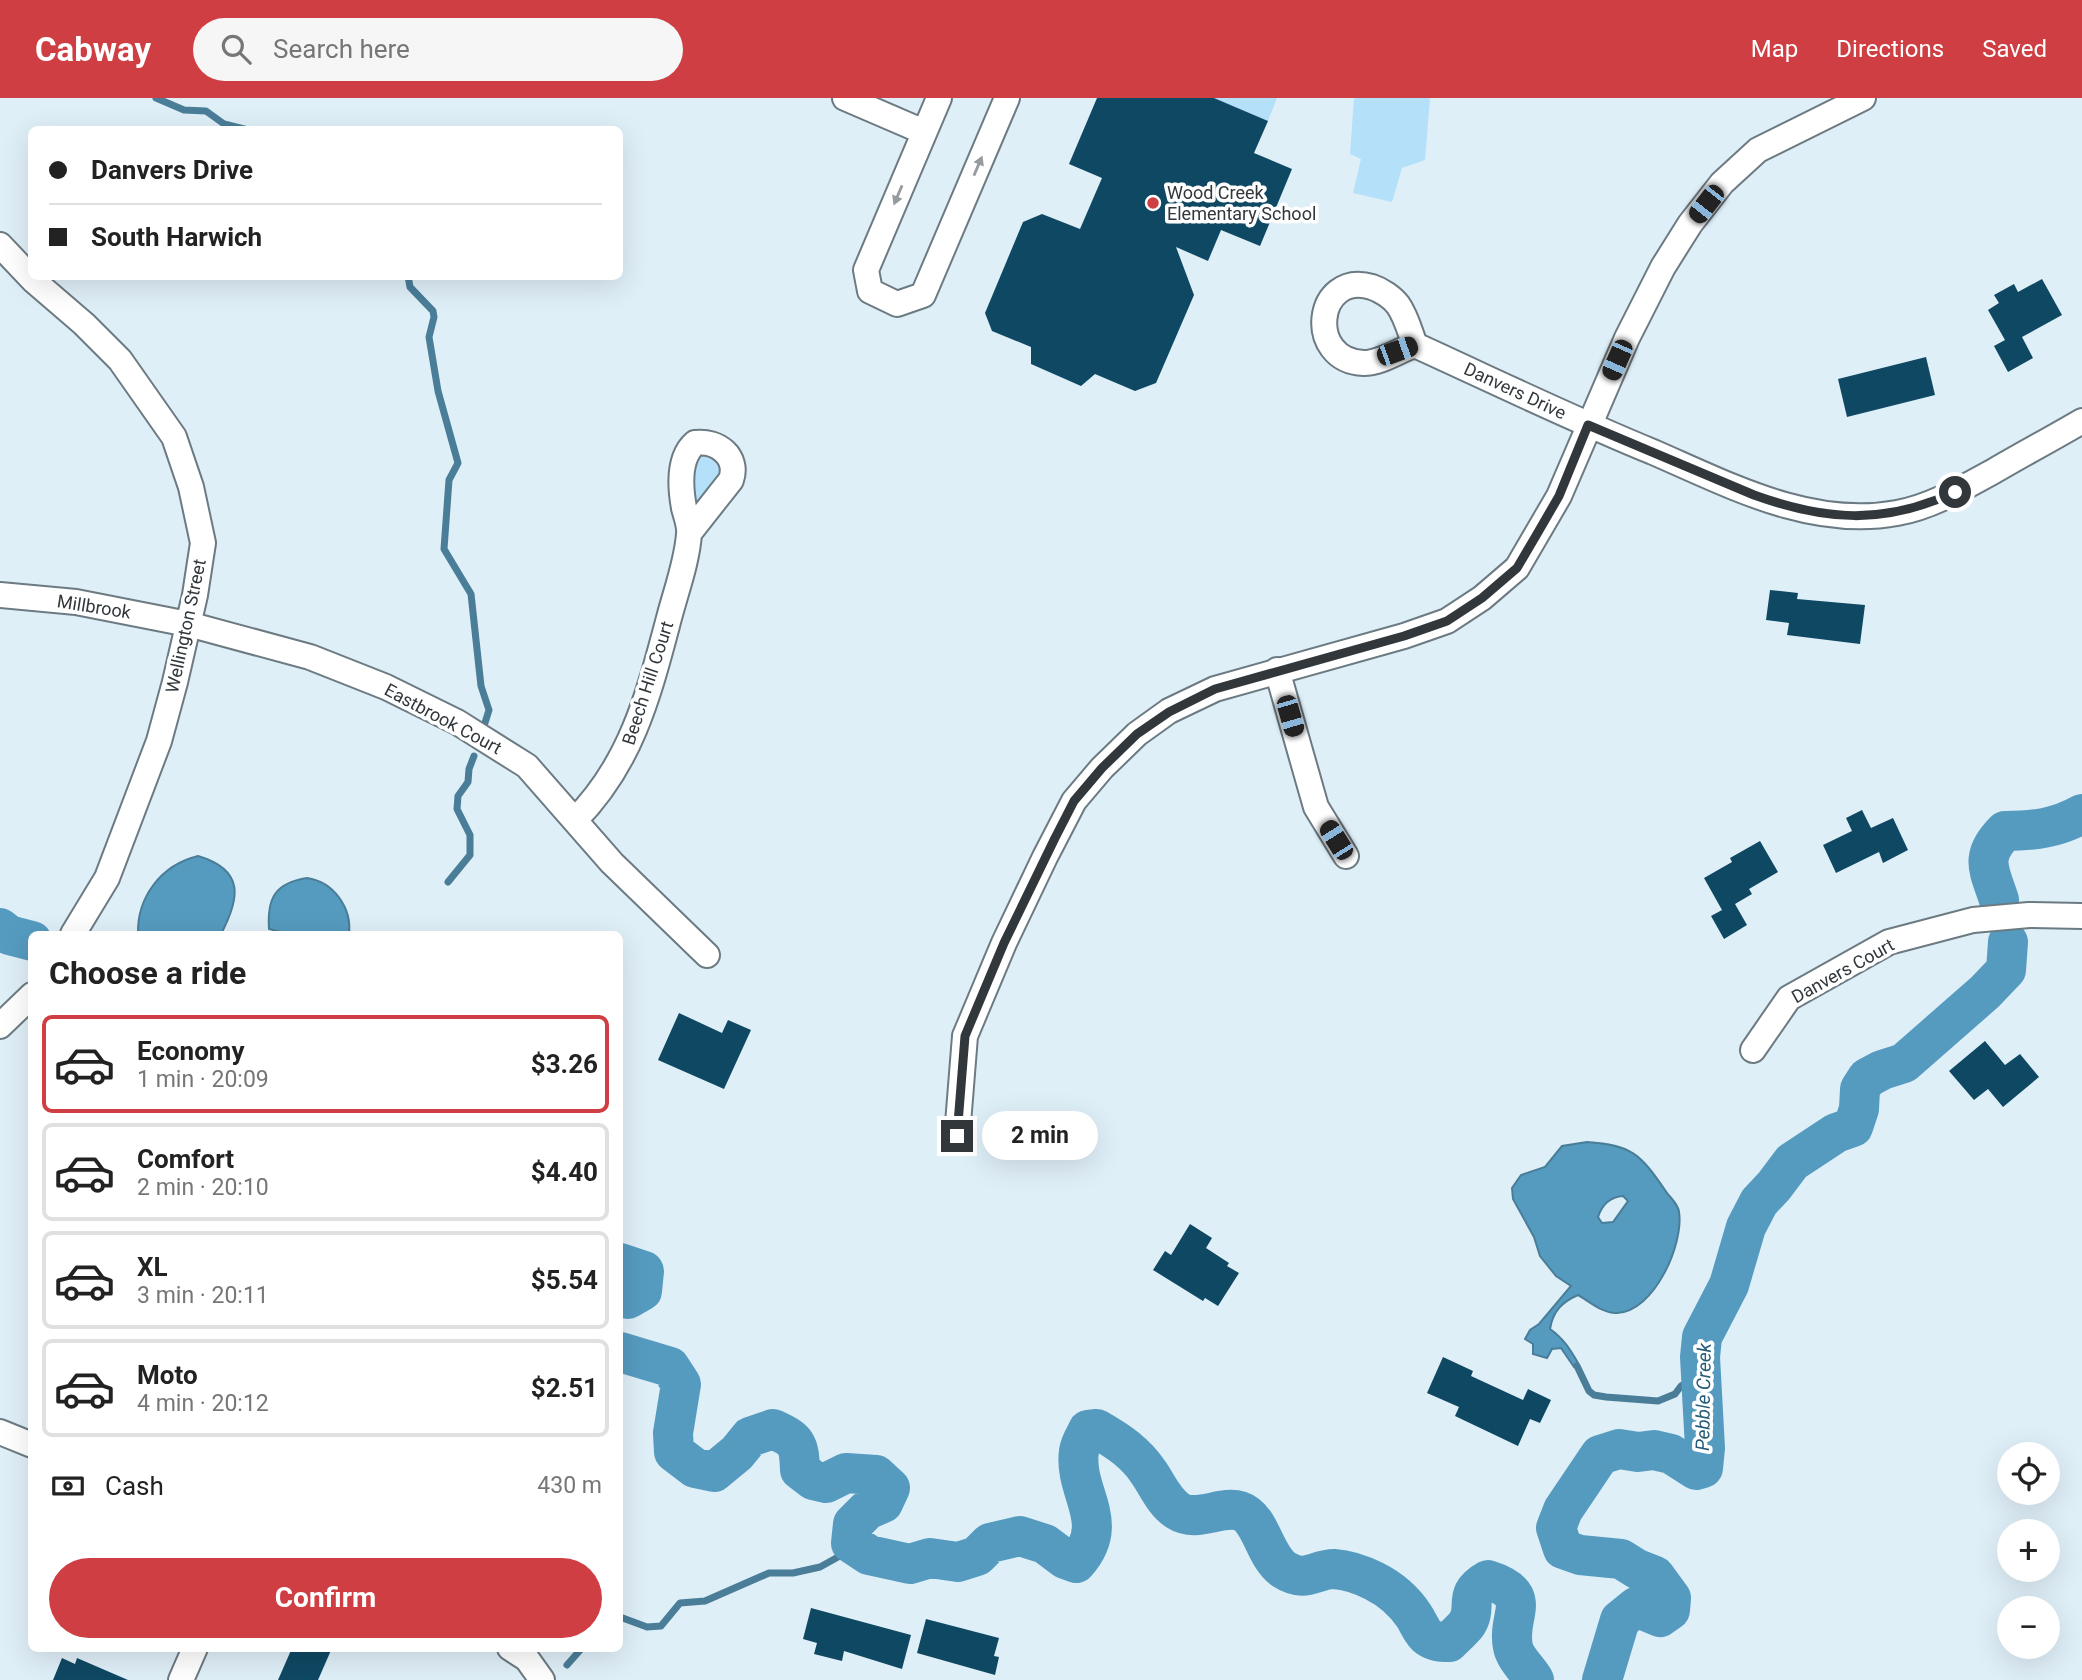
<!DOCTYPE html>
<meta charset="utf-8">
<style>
body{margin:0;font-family:Roboto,sans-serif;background:#f6f6f6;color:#222;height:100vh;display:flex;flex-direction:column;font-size:26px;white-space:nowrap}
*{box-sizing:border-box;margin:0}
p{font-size:23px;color:#767676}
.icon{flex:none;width:38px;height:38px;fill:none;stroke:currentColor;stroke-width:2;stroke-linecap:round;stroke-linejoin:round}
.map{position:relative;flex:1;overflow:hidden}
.side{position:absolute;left:28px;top:833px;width:595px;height:721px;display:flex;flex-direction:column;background:#fff;border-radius:10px;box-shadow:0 7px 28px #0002}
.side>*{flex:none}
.hud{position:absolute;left:28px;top:28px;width:595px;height:154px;border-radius:10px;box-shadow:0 7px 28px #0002;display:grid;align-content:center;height:154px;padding:0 21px;background:#fff}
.controls{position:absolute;left:1997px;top:1344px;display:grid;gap:14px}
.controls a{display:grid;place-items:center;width:63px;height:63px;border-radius:50%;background:#fff;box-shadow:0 7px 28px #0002;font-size:35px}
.end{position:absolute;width:32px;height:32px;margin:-16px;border:9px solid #31373b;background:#fff;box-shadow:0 0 0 4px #fff}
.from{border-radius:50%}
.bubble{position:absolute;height:49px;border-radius:24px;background:#fff;box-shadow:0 7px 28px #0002;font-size:23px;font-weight:700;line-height:49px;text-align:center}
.car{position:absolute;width:21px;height:42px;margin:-21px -10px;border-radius:9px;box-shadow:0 0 5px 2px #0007;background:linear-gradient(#222 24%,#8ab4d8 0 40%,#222 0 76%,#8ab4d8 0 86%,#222 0)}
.hud b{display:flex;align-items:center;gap:24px;height:66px;font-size:26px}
.hud b+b{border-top:2px solid #e0e0e0}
.hud i{width:18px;height:18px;background:#222}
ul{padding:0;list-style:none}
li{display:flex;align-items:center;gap:21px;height:98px;margin:0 14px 10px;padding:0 7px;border:4px solid #e0e0e0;border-radius:10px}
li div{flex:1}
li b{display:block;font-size:26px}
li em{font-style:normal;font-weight:700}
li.current{border-color:#ce3e42}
li>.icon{width:63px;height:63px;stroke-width:1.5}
h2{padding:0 21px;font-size:32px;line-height:84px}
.pay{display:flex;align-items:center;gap:18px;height:77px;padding:0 21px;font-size:26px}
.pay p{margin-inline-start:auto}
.button{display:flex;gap:14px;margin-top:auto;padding:14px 21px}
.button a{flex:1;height:80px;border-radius:42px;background:#ce3e42;color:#fff;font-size:28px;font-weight:700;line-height:80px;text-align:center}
header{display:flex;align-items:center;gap:42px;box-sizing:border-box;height:98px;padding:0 35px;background:#ce3e42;color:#fff}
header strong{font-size:33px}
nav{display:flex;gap:38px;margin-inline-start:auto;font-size:24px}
.search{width:490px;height:63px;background:#f6f6f6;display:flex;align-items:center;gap:18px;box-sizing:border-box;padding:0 24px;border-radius:38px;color:#767676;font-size:26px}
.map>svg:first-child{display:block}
</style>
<header>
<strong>Cabway</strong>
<div class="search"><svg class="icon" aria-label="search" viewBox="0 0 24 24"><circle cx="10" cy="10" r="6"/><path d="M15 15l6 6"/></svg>Search here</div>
<nav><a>Map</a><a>Directions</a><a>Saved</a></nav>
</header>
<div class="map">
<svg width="2082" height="1582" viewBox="0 0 2082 1582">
<rect width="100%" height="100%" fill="#dfeff8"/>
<g fill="#b4e0fa">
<path d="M 1214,0 L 1277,0 L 1268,23 Z"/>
<path d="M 1354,0 L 1430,0 L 1425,62 L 1402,70 L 1392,104 L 1353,95 L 1361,61 L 1350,56 Z"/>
<path d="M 707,351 L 727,371 L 695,409 L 692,359 Z"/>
</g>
<g fill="#559bc0" stroke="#4a7d98" stroke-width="2" fill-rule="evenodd">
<path d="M 198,758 C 245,772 240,800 221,836 L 138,836 C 137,799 161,767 198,758 Z"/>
<path d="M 307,780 C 334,784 352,810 349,836 L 288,836 L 269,831 C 267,800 275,785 307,780 Z"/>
<path d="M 1587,1044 C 1632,1047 1640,1056 1665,1092 C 1669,1099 1678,1105 1679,1114 C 1684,1146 1654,1214 1617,1215 C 1603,1216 1589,1203 1578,1197 C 1562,1204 1553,1213 1550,1231 C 1563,1240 1570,1251 1578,1265 L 1574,1269 L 1561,1250 L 1552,1251 L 1547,1260 L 1533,1256 L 1533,1246 L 1525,1241 L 1530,1232 L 1539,1226 L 1571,1188 L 1556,1178 L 1540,1158 L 1534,1139 L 1513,1101 L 1512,1090 L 1521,1077 L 1545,1069 L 1562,1048 ZM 1623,1098 L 1628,1103 L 1613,1124 L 1602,1125 L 1598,1119 C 1602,1107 1609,1099 1623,1098 Z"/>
</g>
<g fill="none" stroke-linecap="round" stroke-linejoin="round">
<g stroke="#4a7d98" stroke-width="7">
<path d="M 156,0 L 184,12 L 206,13 L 224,26 L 248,32"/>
<path d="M 408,178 L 410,189 L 433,213 L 434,219 L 429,239 L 438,293 L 458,365 L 449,382 L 444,451 L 471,496 L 481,588 L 489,612 L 484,628"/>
<path d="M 448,784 L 470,757 L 470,737 L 457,711 L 458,698 L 468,684 L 469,671 L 474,658"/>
<path d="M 1577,1268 L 1589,1293 L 1594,1297 L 1606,1299 L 1658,1303 L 1675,1296 L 1681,1288 L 1701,1276"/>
<path d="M 620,1519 L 647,1529 L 661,1528 L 680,1505 L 705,1503 L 769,1475 L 793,1475 L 820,1469 L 856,1449"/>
<path d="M 567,1567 L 582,1550"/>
</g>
<g stroke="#559bc0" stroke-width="40">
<path d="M 1999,802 C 1989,771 1979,759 2005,733 C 2034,733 2057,730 2082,716"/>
<path d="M 0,830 L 9,837 L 32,843"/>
<path d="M 620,1165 L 644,1173 L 642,1193 L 628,1201 L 620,1200"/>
<path d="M 620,1254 L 670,1269 L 681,1286 L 673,1335 L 674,1354 L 695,1370 L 714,1374 L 737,1355 L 750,1339 L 773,1331 C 797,1342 799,1345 800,1372 L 813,1382 L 826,1385 L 846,1375 L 876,1377 L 890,1390 L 883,1405 L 867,1412 L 853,1426 L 851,1445 L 869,1457 L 910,1466 L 930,1460 L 958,1464 L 977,1458 L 990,1445 L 1020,1438 L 1045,1446 L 1065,1461 L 1076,1465 C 1113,1424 1073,1395 1079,1353 C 1080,1346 1085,1338 1088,1332 L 1097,1331 C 1118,1343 1136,1355 1149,1375 C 1158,1388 1164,1404 1178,1413 C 1197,1425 1221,1407 1240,1413 C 1261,1420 1264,1457 1283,1471 C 1306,1486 1315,1471 1334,1471 C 1348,1472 1362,1477 1374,1483 C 1390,1491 1404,1503 1414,1518 C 1418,1524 1422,1535 1428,1539 C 1435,1544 1441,1544 1449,1544 C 1454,1539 1461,1533 1466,1527 C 1479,1509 1461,1497 1488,1482 C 1536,1497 1506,1517 1513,1549 C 1515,1560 1528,1572 1534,1582"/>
<path d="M 1602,1582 L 1620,1522 L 1636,1509 L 1660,1519 L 1670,1512 L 1671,1500 L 1655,1478 L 1637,1471 L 1621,1461 L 1580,1457 L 1563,1451 L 1556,1430 L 1563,1412 L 1600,1357 L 1619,1351 L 1638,1354 L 1654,1352 L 1671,1356 L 1696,1372 L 1703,1370 L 1705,1350 L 1700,1259 L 1702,1239 L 1729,1187 L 1746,1129 L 1759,1104 L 1774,1088 L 1792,1064 L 1836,1035 L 1853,1029 L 1859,1011 L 1860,991 L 1867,980 L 1882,972 L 1904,965 L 1985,894 L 2006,872 L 2008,844"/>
</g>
</g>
<g fill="#0f4863">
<path d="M 1097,0 L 1214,0 L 1268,23 L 1254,55 L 1292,71 L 1260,148 L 1221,132 L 1208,163 L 1176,149 L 1194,197 L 1156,285 L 1135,293 L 1095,276 L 1081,288 L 1031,266 L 1031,249 L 992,233 L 985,215 L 1023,124 L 1042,116 L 1080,131 L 1102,80 L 1069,66 Z"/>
<path d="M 2042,181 L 2062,217 L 2022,239 L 2033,260 L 2008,274 L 1994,248 L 2005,242 L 1988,212 L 1999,205 L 1994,197 L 2014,186 L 2018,194 Z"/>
<path d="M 1926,259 L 1935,297 L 1847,319 L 1838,281 Z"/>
<path d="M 1770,492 L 1798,495 L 1797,501 L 1865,507 L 1860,546 L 1787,537 L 1789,525 L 1766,522 Z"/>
<path d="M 1862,712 L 1871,730 L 1893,720 L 1908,752 L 1883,765 L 1879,754 L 1836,775 L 1823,747 L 1852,733 L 1846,720 Z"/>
<path d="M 1760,743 L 1778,774 L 1749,791 L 1752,796 L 1735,806 L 1747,827 L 1724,841 L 1711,818 L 1722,812 L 1704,780 L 1732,764 L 1730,760 Z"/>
<path d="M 679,915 L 722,935 L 728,922 L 751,932 L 724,991 L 658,962 Z"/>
<path d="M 1985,943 L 2005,967 L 2020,956 L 2039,979 L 2003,1009 L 1988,991 L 1974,1002 L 1949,973 Z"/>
<path d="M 1190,1126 L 1212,1140 L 1206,1150 L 1229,1165 L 1227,1168 L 1239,1175 L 1218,1208 L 1205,1200 L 1203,1203 L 1153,1172 L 1165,1153 L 1171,1157 Z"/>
<path d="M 1443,1259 L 1473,1273 L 1471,1278 L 1523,1302 L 1528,1291 L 1551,1302 L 1540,1325 L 1530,1321 L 1518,1348 L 1455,1318 L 1459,1309 L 1427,1295 Z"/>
<path d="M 811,1510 L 911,1537 L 902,1571 L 844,1553 L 842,1563 L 814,1556 L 817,1545 L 803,1541 Z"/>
<path d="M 926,1521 L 999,1540 L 994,1558 L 999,1559 L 995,1577 L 917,1555 Z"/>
<path d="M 292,1550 L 332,1550 L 318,1582 L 278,1582 Z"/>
<path d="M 62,1560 L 75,1566 L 77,1560 L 128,1582 L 53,1582 Z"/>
</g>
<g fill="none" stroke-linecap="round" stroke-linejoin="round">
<g stroke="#6c7a82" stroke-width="28">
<g id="minor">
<path d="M 845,0 L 924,34"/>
<path d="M 939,0 L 866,172 L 870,193 L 897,206 L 923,197 L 1007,0"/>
<path d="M 0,147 L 34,183 L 84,226 L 120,262 L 174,339 L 191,389 L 203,445 L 195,497 L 175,584 L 159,643 L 107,780 L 73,836"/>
<path d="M 1415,247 C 1399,252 1381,265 1364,265 C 1305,263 1315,172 1372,189 C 1381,192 1392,199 1398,207 C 1406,218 1410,234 1415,247 C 1494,283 1572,321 1653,354 C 1729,387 1811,431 1897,415 C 1931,409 1963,390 1994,373 C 2023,356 2053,340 2082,323"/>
<path d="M 0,497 L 76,504 L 188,526 L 310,559 L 386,589 L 457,624 L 527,668 L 612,765 L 707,857"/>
<path d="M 1277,572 L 1316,709 L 1346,758"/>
<path d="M 575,722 C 632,665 649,595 669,520 C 676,493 687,464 689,436 C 690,428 686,418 684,410 C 680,388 678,360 695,345 C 718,342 739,359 731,382 L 690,434"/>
<path d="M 0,928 L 32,897"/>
<path d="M 1753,952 L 1789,900 L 1889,844 L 1973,822 L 2029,817 L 2082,818"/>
<path d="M 957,1038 L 965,938 L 1004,845 L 1045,759 L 1074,703 L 1102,670 L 1137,636 L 1169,613 L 1215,591 L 1404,538 L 1447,523 L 1482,500 L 1517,470 L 1559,398 L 1627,240 L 1663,169 L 1690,126 L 1722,85 L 1758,52 L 1863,0"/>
<path d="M 0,1334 L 32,1347"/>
<path d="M 510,1550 L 527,1561 L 542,1582"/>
<path d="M 181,1582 L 195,1550"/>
</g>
</g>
<use href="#minor" stroke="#fff" stroke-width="24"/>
</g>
<defs><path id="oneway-solid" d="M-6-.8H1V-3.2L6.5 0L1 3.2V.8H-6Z" transform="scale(1.75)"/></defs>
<g fill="#989b9d">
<use href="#oneway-solid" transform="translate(978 68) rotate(-67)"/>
<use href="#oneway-solid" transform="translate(898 97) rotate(113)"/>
</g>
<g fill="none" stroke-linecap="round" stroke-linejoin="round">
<path stroke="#31373b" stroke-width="9" d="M 957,1038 L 965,938 L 1004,845 L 1055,740 L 1074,703 L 1102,670 L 1137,636 L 1169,614 L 1215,591 L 1404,538 L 1447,523 L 1482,500 L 1517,470 L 1537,436 L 1559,398 L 1588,327 L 1754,397 C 1826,423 1884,427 1955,394"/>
</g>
<circle fill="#ce3e42" stroke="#fff" stroke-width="2.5" cx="1153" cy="105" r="7"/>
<g text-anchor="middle" stroke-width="7" stroke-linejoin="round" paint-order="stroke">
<g font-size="18" fill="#31373b" stroke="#fff" text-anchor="start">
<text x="1167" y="101">Wood Creek<tspan x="1167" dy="21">Elementary School</tspan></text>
</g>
<g font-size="18" fill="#31373b" stroke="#fff">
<text transform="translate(1515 293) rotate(25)" y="6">Danvers Drive</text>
<text transform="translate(94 509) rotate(9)" y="6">Millbrook</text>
<text transform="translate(186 528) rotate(-78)" y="6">Wellington Street</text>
<text transform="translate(648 585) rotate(-72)" y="6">Beech Hill Court</text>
<text transform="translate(443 621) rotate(28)" y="6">Eastbrook Court</text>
<text transform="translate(1843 873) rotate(-29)" y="6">Danvers Court</text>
</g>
<g font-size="19" font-style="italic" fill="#275c78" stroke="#fff">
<text transform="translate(1703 1299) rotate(-89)" y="7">Pebble Creek</text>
</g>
</g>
</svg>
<div class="controls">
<a><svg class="icon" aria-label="locate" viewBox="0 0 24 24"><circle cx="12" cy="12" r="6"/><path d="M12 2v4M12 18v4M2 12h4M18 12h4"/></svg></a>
<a>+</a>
<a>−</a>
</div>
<i class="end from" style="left:1955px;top:394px"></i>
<i class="end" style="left:957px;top:1038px"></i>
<div class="bubble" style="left:982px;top:1013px;width:116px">2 min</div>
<i class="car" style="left:1706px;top:106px;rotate:218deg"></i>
<i class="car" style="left:1397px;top:253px;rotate:70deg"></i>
<i class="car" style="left:1617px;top:262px;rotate:204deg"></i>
<i class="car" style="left:1290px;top:618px;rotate:164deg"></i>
<i class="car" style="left:1336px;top:742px;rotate:328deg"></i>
<div class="hud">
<b><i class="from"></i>Danvers Drive</b>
<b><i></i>South Harwich</b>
</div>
<section class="side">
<h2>Choose a ride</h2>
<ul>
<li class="current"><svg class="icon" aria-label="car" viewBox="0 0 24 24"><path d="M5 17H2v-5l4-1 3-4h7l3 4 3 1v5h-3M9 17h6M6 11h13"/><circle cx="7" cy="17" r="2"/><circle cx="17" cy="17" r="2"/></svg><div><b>Economy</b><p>1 min · 20:09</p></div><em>$3.26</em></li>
<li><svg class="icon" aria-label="car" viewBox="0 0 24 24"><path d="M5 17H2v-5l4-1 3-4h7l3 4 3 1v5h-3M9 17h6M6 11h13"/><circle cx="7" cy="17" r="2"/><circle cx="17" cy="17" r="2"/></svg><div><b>Comfort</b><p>2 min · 20:10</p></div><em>$4.40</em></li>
<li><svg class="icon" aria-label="car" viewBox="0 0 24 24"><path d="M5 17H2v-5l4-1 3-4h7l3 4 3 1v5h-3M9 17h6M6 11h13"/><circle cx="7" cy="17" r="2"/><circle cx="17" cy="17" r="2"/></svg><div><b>XL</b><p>3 min · 20:11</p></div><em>$5.54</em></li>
<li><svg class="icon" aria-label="car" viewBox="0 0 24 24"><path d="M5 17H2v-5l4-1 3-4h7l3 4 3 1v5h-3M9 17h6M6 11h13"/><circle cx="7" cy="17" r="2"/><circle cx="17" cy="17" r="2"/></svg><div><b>Moto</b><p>4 min · 20:12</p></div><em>$2.51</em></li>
</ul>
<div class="pay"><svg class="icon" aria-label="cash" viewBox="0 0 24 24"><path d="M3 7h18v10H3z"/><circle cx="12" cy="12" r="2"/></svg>Cash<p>430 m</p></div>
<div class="button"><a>Confirm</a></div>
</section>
</div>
